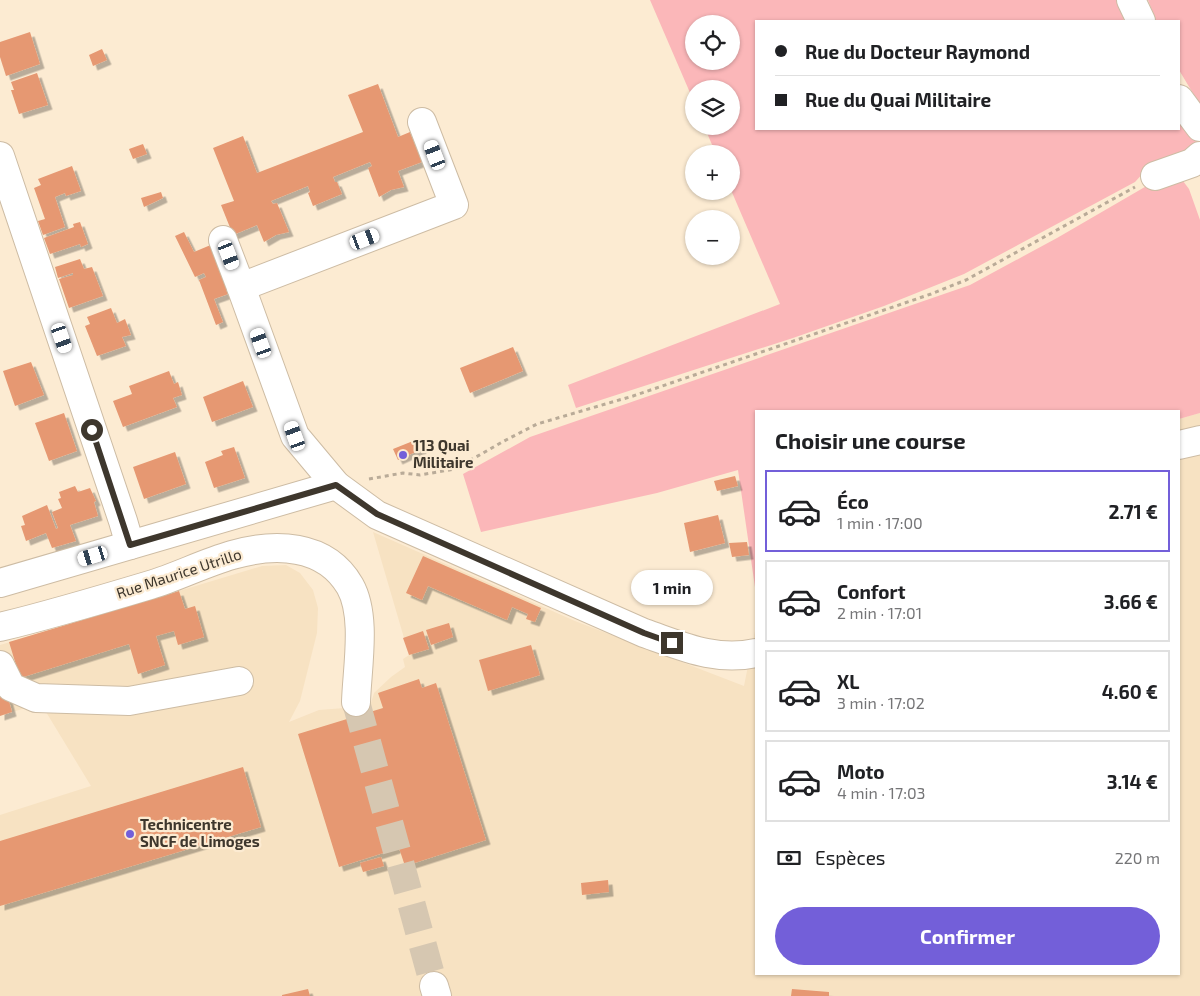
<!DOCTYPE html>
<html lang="fr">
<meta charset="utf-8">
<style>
body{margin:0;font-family:"Exo 2",sans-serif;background:#f2f2f2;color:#202124;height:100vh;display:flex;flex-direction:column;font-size:19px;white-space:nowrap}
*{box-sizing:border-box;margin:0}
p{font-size:16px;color:#757577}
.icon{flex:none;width:28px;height:28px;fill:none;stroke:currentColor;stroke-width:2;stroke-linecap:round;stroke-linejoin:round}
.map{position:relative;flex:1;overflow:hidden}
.panel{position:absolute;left:755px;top:410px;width:425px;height:565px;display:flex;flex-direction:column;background:#fff;border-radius:0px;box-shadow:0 1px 4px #0004}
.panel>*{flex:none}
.hud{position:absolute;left:755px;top:20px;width:425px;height:110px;border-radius:0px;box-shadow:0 1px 4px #0004;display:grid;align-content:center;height:110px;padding:0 20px;background:#fff}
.buttons{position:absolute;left:685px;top:15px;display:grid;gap:10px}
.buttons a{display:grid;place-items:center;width:55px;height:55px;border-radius:50%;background:#fff;box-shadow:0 1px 4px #0004;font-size:25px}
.end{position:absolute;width:22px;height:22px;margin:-11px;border:6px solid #3e372d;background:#fff;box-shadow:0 0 0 2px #fff}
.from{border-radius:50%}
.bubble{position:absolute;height:35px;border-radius:18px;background:#fff;box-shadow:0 1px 4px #0004;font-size:16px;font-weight:700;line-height:35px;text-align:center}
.car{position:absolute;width:15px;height:30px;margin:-15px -8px;border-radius:6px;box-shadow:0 0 4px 1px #0007;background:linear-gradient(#fff 24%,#345 0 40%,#fff 0 76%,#345 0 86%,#fff 0)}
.hud b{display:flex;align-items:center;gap:18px;height:48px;font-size:19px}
.hud b+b{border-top:1px solid #e0e0e0}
.hud i{width:12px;height:12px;background:#202124}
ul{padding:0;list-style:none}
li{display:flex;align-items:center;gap:15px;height:82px;margin:0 10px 8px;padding:0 10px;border:2px solid #e0e0e0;border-radius:0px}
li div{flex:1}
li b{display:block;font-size:19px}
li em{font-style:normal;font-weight:700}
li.on{border-color:#735fd9}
li>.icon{width:45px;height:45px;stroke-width:1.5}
h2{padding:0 20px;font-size:22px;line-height:60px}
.pay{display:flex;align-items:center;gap:12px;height:55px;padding:0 20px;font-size:19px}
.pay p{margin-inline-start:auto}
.primary-button{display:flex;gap:10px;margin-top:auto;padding:10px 20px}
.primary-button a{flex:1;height:58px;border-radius:30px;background:#735fd9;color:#fff;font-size:20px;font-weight:700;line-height:58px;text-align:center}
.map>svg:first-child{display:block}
</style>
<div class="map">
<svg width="1200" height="996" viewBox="0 0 1200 996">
<defs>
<filter id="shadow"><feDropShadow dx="4.5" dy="4.5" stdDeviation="0" flood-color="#0004"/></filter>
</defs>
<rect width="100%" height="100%" fill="#fcebd2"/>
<path fill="#f7e2c2" d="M 1200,413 L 1200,996 L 0,996 L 0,815 L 91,786 L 46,712 L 26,708 L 12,712 L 7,694 L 0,684 L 0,645 L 262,566 L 286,565 L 300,573 L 313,590 L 318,608 L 317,633 L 300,701 L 289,722 L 319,710 L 370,706 L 374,693 L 391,677 L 405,667 L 403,659 L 409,655 L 373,532 L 575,621 L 744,686 L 756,626 L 756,974 L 1179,974 L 1179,419 Z"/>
<g fill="#fbb7b9" fill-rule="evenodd">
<path d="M 650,0 L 1118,0 L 1124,21 L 756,21 L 756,129 L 1179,129 L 1179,119 L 1198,138 L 1195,150 L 1145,171 L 1135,182 L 964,274 L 884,306 L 793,338 L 576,408 L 568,385 L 780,304 L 731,190 L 731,154 L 716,154 L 704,126 L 731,126 L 731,89 L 694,89 L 694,102 ZM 694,24 L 731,24 L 731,61 L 694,61 Z"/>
<path d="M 1148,0 L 1200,0 L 1200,105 L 1179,70 L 1179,21 L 1156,21 Z"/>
<path d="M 1172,179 L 1183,181 L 1189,189 L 1200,220 L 1200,413 L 1179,419 L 1179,411 L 756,411 L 756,594 L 738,470 L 657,493 L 481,532 L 463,474 L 530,437 L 970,285 L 1057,238 L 1150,184 Z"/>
</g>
<g fill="#e69872" filter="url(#shadow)">
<path d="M 30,32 L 40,64 L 6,76 L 0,57 L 0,42 Z"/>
<path d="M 102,49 L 107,60 L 93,66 L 89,55 Z"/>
<path d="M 37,73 L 48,105 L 19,114 L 11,90 L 14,90 L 11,82 Z"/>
<path d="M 378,84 L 398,137 L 410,132 L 422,162 L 398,171 L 404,187 L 391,190 L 379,197 L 368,168 L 372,166 L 370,162 L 333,177 L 335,182 L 337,182 L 342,194 L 313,206 L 308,193 L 310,192 L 308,186 L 271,201 L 273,204 L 277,203 L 289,232 L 276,235 L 264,242 L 257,225 L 233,235 L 221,205 L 234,201 L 213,148 L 243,136 L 257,173 L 363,132 L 348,95 Z"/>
<path d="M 143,144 L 147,154 L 133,159 L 129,149 Z"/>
<path d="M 72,166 L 81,191 L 66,196 L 65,193 L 55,197 L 65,227 L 43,235 L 38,221 L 45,219 L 34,188 L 41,185 L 38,179 Z"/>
<path d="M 161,192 L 163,198 L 144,207 L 141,198 Z"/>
<path d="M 80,222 L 88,244 L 81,247 L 80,244 L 50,254 L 44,238 L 74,227 L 73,224 Z"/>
<path d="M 184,232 L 194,252 L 213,244 L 231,293 L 214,299 L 223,322 L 216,325 L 199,280 L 206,277 L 204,273 L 195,277 L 175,236 Z"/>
<path d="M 80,259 L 84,269 L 92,267 L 103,296 L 69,308 L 59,279 L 73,275 L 73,273 L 58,278 L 55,267 Z"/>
<path d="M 111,308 L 117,323 L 125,319 L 131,335 L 122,337 L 126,346 L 97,356 L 85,326 L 90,324 L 87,317 Z"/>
<path d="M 513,347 L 523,371 L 470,393 L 460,368 Z"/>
<path d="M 31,362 L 44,395 L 15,406 L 3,371 Z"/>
<path d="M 169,371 L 174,384 L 178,382 L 182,395 L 173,398 L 177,407 L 123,427 L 113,401 L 132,394 L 129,386 Z"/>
<path d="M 243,381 L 253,407 L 212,422 L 203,397 Z"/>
<path d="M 64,413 L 77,451 L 49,461 L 35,423 Z"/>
<path d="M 418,439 L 422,449 L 398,460 L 393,449 Z"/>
<path d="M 234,447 L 245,478 L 214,488 L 205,462 L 223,455 L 221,451 Z"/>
<path d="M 175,452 L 186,484 L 144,499 L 133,467 Z"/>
<path d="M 735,476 L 738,486 L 717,491 L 714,481 Z"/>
<path d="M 75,486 L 78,492 L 90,488 L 96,501 L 94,502 L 98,516 L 70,525 L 76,541 L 52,548 L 46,533 L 26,541 L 21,526 L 25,525 L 22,516 L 47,505 L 56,529 L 58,528 L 52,512 L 62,508 L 58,499 L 61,498 L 59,492 Z"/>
<path d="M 718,515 L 725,543 L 690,552 L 684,523 Z"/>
<path d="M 747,542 L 749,555 L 732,557 L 729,543 Z"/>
<path d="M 423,556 L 541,608 L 535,622 L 526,619 L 528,614 L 512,607 L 507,620 L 428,586 L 422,600 L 406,593 Z"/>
<path d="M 179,591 L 185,609 L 195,606 L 204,637 L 178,645 L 174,631 L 156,636 L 165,665 L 138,674 L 129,644 L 20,678 L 9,642 Z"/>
<path d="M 449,623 L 453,637 L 431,645 L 426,630 Z"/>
<path d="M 423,631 L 429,649 L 409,655 L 403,638 Z"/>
<path d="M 531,645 L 540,675 L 488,691 L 479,660 Z"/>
<path d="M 419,679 L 422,688 L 436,683 L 486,840 L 405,866 L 399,848 L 339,867 L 298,734 L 383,708 L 378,693 Z"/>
<path d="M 7,694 L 12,712 L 0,716 L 0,696 Z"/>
<path d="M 243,767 L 261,827 L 0,906 L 0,841 Z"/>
<path d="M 381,857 L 384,866 L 363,872 L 360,863 Z"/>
<path d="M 608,880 L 609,892 L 582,895 L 581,883 Z"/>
<path d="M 308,989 L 310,996 L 282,996 L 282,995 Z"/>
<path d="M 792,989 L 829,992 L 829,996 L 791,996 Z"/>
</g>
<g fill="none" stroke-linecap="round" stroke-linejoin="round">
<path stroke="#d6c7b1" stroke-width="28" stroke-dasharray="28 14" stroke-linecap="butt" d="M 356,702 L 434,986"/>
<g stroke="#cdbca4" stroke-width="30">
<g id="minor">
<path d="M 1131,0 L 1141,21"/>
<path d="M 1179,99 L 1200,127"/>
<path d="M 422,122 L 454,205 L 241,287 L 295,436 L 336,485 L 377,515 L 644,633 C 682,646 715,662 756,653"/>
<path d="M 0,156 L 123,521 L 130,545"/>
<path d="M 1155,176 L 1192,163 L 1200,156"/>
<path d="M 223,240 L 241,287"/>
<path d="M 1179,445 L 1200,440"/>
<path d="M 0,583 L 336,485"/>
<path d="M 0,627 C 50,615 100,600 150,585 C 177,577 204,563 232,555 C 274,543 325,543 350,586 C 367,616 357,668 356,702"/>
<path d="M 0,665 L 11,687 L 36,698 L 129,701 L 239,681"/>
<path d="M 434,986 L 437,996"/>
</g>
</g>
<path stroke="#b9ab98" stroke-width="3" stroke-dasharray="4 4" stroke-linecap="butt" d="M 369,479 L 403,473 L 420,475 L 455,469 L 504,441 L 537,424 L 633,396 L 931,294 L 966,280 L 1135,187"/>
<use href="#minor" stroke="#fff" stroke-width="28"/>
</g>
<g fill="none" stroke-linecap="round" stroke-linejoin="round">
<path stroke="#3e372d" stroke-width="6" d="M 92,430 L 130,545 L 336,485 L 377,514 L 644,633 L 672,643"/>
</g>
<g fill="#735fd9" stroke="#fcebd2" stroke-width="2">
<circle cx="403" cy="455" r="5"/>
<circle cx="130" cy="834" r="5"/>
</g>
<g text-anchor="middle" stroke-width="4.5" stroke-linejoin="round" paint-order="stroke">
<g font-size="15" font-weight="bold" fill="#3e372d" stroke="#fcebd2" text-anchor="start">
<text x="413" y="451">113 Quai<tspan x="413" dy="17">Militaire</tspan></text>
<text x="140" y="830">Technicentre<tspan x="140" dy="17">SNCF de Limoges</tspan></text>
</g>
<g font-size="15" fill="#3e372d" stroke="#fcebd2">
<text transform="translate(179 574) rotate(-18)" y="5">Rue Maurice Utrillo</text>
</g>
</g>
</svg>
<div class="buttons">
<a><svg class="icon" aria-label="locate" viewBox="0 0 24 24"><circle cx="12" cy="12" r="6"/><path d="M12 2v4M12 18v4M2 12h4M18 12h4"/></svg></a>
<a><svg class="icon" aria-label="layers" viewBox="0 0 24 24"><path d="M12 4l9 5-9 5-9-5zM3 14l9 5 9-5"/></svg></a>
<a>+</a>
<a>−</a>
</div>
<i class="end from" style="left:92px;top:430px"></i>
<i class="end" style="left:672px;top:643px"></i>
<div class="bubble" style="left:631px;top:570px;width:82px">1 min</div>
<i class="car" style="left:435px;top:155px;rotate:339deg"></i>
<i class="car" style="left:365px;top:239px;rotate:69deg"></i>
<i class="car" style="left:229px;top:255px;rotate:159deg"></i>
<i class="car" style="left:62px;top:338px;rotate:161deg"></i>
<i class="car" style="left:261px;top:343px;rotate:340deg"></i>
<i class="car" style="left:295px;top:436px;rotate:340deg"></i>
<i class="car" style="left:93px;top:556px;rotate:253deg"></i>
<div class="hud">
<b><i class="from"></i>Rue du Docteur Raymond</b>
<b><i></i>Rue du Quai Militaire</b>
</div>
<section class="panel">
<h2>Choisir une course</h2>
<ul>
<li class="on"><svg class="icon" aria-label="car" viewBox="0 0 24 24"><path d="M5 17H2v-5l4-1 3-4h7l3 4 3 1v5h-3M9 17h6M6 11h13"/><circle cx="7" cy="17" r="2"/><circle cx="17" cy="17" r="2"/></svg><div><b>Éco</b><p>1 min · 17:00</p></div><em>2.71 €</em></li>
<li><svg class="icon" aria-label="car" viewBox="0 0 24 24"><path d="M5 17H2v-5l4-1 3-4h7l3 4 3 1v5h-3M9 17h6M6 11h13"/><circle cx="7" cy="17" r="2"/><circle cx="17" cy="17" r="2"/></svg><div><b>Confort</b><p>2 min · 17:01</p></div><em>3.66 €</em></li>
<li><svg class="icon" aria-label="car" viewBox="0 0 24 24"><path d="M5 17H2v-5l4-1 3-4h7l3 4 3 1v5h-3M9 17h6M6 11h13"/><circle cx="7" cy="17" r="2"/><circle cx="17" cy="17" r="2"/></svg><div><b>XL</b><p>3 min · 17:02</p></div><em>4.60 €</em></li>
<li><svg class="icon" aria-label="car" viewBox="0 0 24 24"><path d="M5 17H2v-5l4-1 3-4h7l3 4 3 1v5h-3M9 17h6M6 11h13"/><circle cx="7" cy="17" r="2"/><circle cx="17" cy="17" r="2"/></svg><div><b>Moto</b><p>4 min · 17:03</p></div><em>3.14 €</em></li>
</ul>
<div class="pay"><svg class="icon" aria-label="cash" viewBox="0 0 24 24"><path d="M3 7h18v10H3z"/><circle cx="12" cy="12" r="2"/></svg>Espèces<p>220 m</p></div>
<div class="primary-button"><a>Confirmer</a></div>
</section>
</div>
